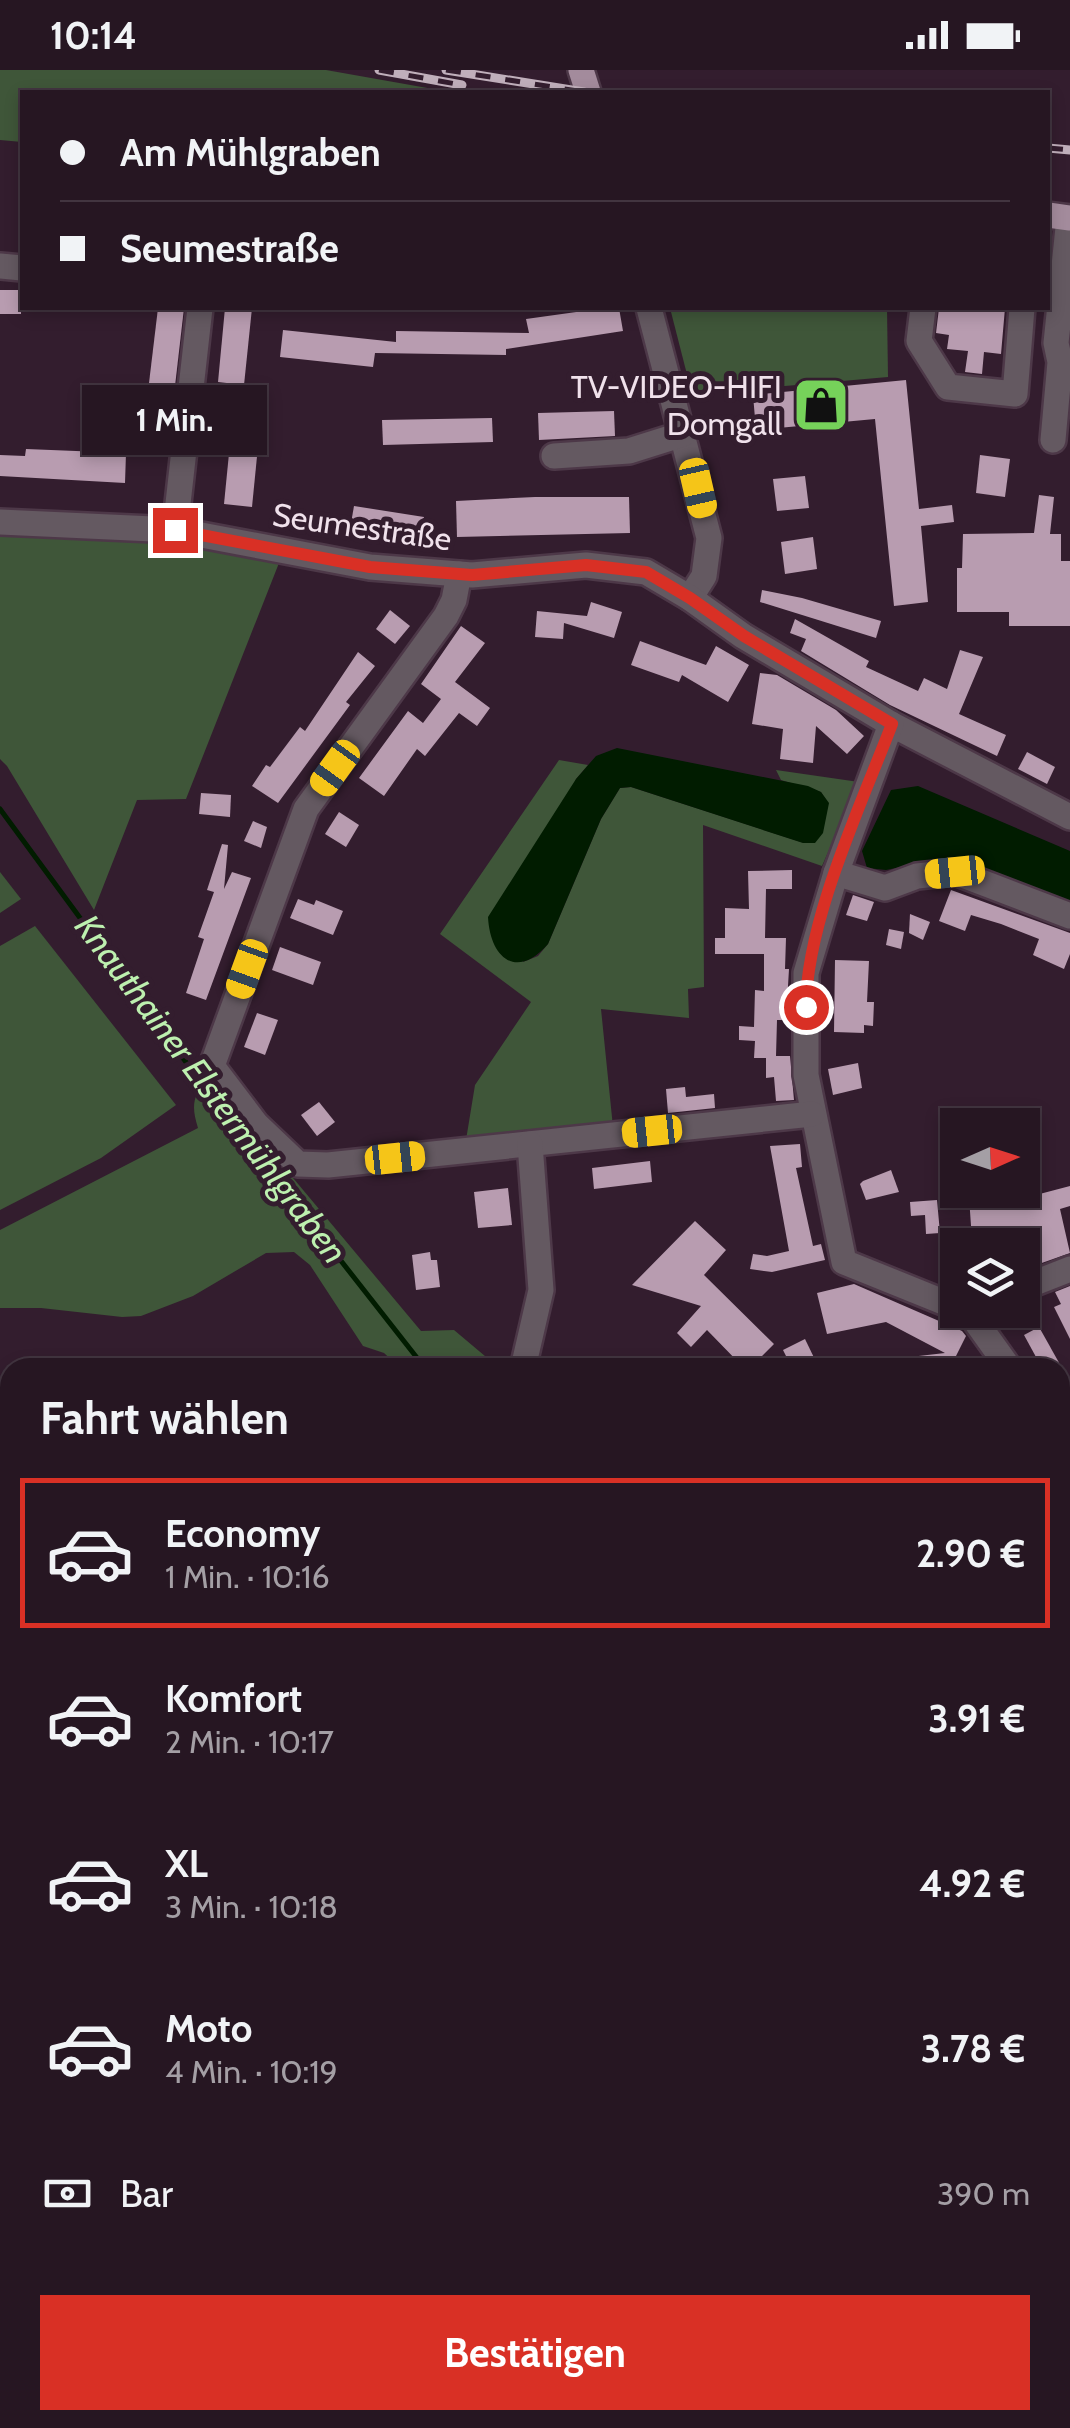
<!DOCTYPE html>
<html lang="de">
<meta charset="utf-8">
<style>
body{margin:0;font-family:Cabin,sans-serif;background:#32232f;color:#f1f3f6;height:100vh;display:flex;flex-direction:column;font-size:38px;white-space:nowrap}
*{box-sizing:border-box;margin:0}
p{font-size:32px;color:#a49fa5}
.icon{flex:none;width:55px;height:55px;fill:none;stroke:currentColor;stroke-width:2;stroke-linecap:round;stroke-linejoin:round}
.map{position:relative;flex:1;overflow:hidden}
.panel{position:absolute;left:0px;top:1288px;width:1070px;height:1072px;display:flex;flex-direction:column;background:#261622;border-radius:30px 30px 0 0;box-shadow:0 5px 15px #0003,0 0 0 2px #423540}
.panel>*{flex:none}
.top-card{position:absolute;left:20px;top:20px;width:1030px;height:220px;border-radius:0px;box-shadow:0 5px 15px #0003,0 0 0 2px #423540;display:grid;align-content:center;height:220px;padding:0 40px;background:#261622}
.needle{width:65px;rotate:87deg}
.buttons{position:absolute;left:940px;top:1038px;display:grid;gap:20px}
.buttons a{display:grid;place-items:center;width:100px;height:100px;border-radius:0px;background:#261622;box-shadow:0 5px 15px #0003,0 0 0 2px #423540;font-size:50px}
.end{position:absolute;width:45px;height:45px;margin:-22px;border:12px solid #d93025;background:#fff;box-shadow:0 0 0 5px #fff}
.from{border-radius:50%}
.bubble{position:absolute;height:70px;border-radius:0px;background:#261622;box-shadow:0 5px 15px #0003,0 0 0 2px #423540;font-size:32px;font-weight:700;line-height:70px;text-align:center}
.car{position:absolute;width:30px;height:60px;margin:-30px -15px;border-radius:12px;box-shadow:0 0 8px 2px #0007;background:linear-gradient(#f5c518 24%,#345 0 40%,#f5c518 0 76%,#345 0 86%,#f5c518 0)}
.top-card b{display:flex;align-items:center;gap:35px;height:95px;font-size:38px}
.top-card b+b{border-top:2px solid #423540}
.top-card i{width:25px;height:25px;background:#f1f3f6}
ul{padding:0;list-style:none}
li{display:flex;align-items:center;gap:30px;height:150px;margin:0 20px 15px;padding:0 20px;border:5px solid transparent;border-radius:0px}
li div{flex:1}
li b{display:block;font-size:38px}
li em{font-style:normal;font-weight:700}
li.active{border-color:#d93025}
li>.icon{width:90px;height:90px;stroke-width:1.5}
h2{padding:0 40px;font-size:45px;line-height:120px}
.pay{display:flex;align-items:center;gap:25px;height:110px;padding:0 40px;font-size:38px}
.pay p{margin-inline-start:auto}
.action{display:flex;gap:20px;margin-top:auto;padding:20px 40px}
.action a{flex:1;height:115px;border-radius:0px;background:#d93025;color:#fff;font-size:40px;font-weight:700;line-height:115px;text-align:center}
.status{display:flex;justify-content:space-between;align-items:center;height:70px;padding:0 50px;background:#261622;direction:ltr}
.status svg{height:28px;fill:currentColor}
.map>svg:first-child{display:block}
</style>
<div class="status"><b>10:14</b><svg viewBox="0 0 49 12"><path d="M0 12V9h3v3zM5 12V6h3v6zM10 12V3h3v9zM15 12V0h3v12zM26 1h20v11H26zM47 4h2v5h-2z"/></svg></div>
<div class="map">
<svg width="1070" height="2358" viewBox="0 0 1070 2358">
<rect width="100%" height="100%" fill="#331d2e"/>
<g fill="#3f5639">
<path d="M 0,0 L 326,0 L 450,22 L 22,22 L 22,72 L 0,70 Z"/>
<path d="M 670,238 L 887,238 L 888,307 L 692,324 Z"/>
<path d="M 0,466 L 174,474 L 279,493 L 186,729 L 137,730 L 94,840 L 7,696 L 0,689 Z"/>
<path d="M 559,690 L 588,695 L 576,709 L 523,892 L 538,886 L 548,874 L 601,749 L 620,718 L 631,717 L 804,773 L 815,772 L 828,733 L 821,722 L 781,710 L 776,700 L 859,712 L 822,796 L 703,755 L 704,917 L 688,919 L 689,948 L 601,939 L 613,1057 L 466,1070 L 475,1015 L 531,932 L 440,864 Z"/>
<path d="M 0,802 L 21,829 L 0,843 Z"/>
<path d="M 35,856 L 176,1035 L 101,1088 L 0,1140 L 0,876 Z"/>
<path d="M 206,1008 L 242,1047 L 421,1261 L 454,1260 L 498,1297 L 399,1297 L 384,1283 L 363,1276 L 310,1195 L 294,1182 L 266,1183 L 193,1226 L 141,1246 L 122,1247 L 41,1238 L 0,1238 L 0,1160 L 198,1058 C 191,1036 193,1027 206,1008 Z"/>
<path d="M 1060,1512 L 1070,1530 L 1070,1640 L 1060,1649 Z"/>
<path d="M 0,1544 L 10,1554 L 10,1759 L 0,1750 Z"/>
<path d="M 1060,1792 L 1070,1801 L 1070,2358 L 871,2358 L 845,2350 L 1060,2350 Z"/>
<path d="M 0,1820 L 10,1829 L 10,2026 L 0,2024 Z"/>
<path d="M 0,2128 L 10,2130 L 10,2279 L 0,2272 Z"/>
<path d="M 0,2287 L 10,2294 L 10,2350 L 103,2350 L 120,2358 L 0,2358 Z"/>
<path d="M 129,2350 L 397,2350 L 406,2358 L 147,2358 Z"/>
<path d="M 475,2350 L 735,2350 L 756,2358 L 494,2358 Z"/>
</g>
<g fill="#011c00">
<path d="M 617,678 L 808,716 L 821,722 L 829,733 L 823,763 L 815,773 L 803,773 L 631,717 L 620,718 L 601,749 L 548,874 C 516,911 490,887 488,847 L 576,709 L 596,686 Z"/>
<path d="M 918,716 L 1070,781 L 1070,836 L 945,788 L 886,800 L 867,798 L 862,781 L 891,720 Z"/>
<path d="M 0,1750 L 10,1759 L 10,1829 L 0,1820 Z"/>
<path d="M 735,2350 L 845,2350 L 871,2358 L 756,2358 Z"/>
</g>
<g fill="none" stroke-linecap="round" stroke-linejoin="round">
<g stroke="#011c00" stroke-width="5">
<path d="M 0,739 L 194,1003"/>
<path d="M 200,1011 L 425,1298"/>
<path d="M 1060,1360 L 1070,1356"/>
<path d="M 0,1517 L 10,1527"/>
<path d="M 1060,1564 L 1070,1565"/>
<path d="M 1060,1857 L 1070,1865"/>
</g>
<path stroke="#011c00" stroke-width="20" d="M 183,2350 L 188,2358"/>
</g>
<g fill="#b89cb0">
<rect x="0" y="220" width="21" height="24"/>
<path d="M 158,238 L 184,238 L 175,316 L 149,313 Z"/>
<path d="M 225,238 L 252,238 L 244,315 L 218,312 Z"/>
<path d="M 605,238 L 619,238 L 623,261 L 506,279 L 506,285 L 375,283 L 373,297 L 280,287 L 283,260 L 396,272 L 396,261 L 529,263 L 526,249 Z"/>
<path d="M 939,238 L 1005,238 L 1001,284 L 984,282 L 982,304 L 965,302 L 968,281 L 947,279 L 949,265 L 936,263 Z"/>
<path d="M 906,310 L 919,439 L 952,435 L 954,452 L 921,456 L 928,532 L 894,536 L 875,349 L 756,360 L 753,325 Z"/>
<path d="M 614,341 L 615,366 L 539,370 L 538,343 Z"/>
<path d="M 233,343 L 261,346 L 252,437 L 224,434 Z"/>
<path d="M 492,348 L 493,372 L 383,375 L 382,350 Z"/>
<path d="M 26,379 L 126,383 L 125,413 L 0,406 L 0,385 L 25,386 Z"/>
<path d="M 980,385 L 1010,389 L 1005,427 L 976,423 Z"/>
<path d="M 805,406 L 809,438 L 777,441 L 773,409 Z"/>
<path d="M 1039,425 L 1054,427 L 1050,464 L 1061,464 L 1061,491 L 1070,491 L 1070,556 L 1009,556 L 1009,542 L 957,542 L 957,498 L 962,498 L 963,464 L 1034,463 Z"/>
<path d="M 535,427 L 629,427 L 630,463 L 457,467 L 456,431 Z"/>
<path d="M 354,436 L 424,447 L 420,470 L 350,459 Z"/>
<path d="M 813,467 L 817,499 L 785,504 L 781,472 Z"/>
<path d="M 762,520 L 802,528 L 881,551 L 876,568 L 760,532 Z"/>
<path d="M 591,532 L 622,542 L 614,568 L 564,553 L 563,569 L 535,567 L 537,541 L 587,546 Z"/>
<path d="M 390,540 L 410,556 L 395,574 L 376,559 Z"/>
<path d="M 795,549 L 869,591 L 866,597 L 918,621 L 924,608 L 947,619 L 960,580 L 983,587 L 959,644 L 1006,665 L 997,686 L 890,635 L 801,581 L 806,569 L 790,563 Z"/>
<path d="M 461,556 L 485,573 L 455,612 L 490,638 L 477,656 L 459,643 L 425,686 L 417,679 L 384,726 L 359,708 L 408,641 L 423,653 L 441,629 L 421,614 Z"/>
<path d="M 640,571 L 706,595 L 716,576 L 749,595 L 728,632 L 682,605 L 679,612 L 631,595 Z"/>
<path d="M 358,582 L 375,596 L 346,632 L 350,635 L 278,733 L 252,716 L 266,695 L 270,697 L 300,657 L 305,661 Z"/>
<path d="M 760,603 L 777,605 L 836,640 L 864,666 L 847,684 L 816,656 L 813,693 L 780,689 L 783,659 L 752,654 Z"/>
<path d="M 1027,682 L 1055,697 L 1047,714 L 1018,699 Z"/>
<path d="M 201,723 L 231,725 L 230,747 L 199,744 Z"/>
<path d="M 339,742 L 359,755 L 346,777 L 325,764 Z"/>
<path d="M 253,751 L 267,757 L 261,778 L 244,771 Z"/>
<path d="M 222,774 L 228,775 L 224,819 L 232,802 L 251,808 L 206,930 L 186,923 L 204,869 L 198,867 L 214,822 L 207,820 Z"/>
<path d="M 792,800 L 792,819 L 766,819 L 765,868 L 786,868 L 785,899 L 789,899 L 786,950 L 777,950 L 776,986 L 790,986 L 794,1030 L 776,1031 L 774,1007 L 766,1008 L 766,988 L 754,988 L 755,971 L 739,970 L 739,956 L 754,957 L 755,920 L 764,921 L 764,884 L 715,884 L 715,868 L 725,868 L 725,838 L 749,839 L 748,801 Z"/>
<path d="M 951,820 L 1070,863 L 1070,884 L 1064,899 L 1033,885 L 1039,869 L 1001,854 L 971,845 L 965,861 L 939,851 Z"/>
<path d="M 853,825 L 874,832 L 867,851 L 846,845 Z"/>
<path d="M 298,829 L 314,835 L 316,830 L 343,841 L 333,865 L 290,848 Z"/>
<path d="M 910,844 L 930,852 L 923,870 L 909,863 Z"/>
<path d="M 889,859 L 904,862 L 901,879 L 886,875 Z"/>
<path d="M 280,877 L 321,892 L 313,915 L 272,900 Z"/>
<path d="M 835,890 L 869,891 L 867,932 L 874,932 L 873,956 L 864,955 L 864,963 L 834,962 Z"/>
<path d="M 257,943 L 278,950 L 265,985 L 244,977 Z"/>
<path d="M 858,993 L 862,1018 L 833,1025 L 828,999 Z"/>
<path d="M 685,1017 L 686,1027 L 714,1024 L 715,1038 L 668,1043 L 666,1019 Z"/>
<path d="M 319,1032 L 335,1052 L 317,1066 L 301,1045 Z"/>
<path d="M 800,1074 L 802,1097 L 796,1098 L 813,1176 L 821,1174 L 825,1190 L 772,1202 L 750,1199 L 753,1184 L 767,1186 L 789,1181 L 770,1076 Z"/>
<path d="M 650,1091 L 652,1112 L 594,1119 L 592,1098 Z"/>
<path d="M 891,1100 L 899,1122 L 866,1130 L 860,1114 L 863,1111 Z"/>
<path d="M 1070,1116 L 1070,1136 L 1060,1139 L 1070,1183 L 1022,1200 L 1022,1175 L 1010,1175 L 1008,1167 L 972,1170 L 969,1127 L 983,1126 L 984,1133 L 1030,1120 L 1032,1126 Z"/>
<path d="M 508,1118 L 512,1155 L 478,1158 L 474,1122 Z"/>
<path d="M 937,1130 L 940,1163 L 926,1164 L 925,1145 L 911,1146 L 910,1132 Z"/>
<path d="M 695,1151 L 726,1180 L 704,1205 L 774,1274 L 750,1298 L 744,1298 L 707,1260 L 691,1277 L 677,1263 L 701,1236 L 632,1215 Z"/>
<path d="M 958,1171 L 958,1194 L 945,1196 L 942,1173 Z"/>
<path d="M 430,1182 L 431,1190 L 437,1190 L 440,1217 L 416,1220 L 412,1185 Z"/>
<path d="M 854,1214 L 962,1261 L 966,1266 L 950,1298 L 902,1298 L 901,1288 L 945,1283 L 886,1252 L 827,1264 L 817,1223 Z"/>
<path d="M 1070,1216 L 1070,1269 L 1054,1237 L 1061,1234 L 1055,1222 Z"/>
<path d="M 1039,1257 L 1062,1298 L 1042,1298 L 1024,1265 Z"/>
<path d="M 805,1269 L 819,1298 L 792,1298 L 783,1280 Z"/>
</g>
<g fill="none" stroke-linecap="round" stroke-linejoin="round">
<g stroke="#4d3848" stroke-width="30">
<g id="minor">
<path d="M 0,196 L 22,198"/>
<path d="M 649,238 L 709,468 L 704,506 L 690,528"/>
<path d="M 923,238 L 919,271 L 948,317 L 1015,324 L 1022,238"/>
<path d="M 1053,370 L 1060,292 L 1056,273 L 1069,148"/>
<path d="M 554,386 L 629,381 L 683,364"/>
<path d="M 0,452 L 175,460 L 370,497 L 472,505 L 586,495 L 646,502 L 690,528 L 743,566 L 891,654 L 1070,747"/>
<path d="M 175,460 L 200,238"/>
<path d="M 891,654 L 836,803 L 806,903 L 806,1005 L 844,1192 L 958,1238"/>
<path d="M 836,803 L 885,818 L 917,806 L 955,802 L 1070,846"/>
<path d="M 212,996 L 256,1054 L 298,1094 L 328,1095 L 812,1044"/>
<path d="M 201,1005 L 212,996 L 306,739 L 446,546 L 454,530 L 459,504"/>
<path d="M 1022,1218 L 1070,1199"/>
<path d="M 964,1240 L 969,1242 L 1009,1298"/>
<path d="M 523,1298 L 541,1220 L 530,1074"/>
<path d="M 1060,1388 L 1070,1408"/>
</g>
</g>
<g stroke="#4d3848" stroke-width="30">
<g id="major">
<path d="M 581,0 L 588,22"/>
<path d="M 1048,145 L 1070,148"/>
</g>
</g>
<use href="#minor" stroke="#645961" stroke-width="25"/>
<use href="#major" stroke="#a38b9c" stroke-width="25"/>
<g stroke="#c0afbb" stroke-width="9">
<g id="rail">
<path d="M 379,0 L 462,15"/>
<path d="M 446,0 L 584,22"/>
<path d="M 1048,78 L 1070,80"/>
</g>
</g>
<use href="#rail" stroke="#331d2e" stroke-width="5" stroke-dasharray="15" stroke-linecap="butt"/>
</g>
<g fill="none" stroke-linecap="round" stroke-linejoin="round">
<path stroke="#d93025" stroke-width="12" d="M 175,460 L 370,497 L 472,505 L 586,495 L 646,502 L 690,528 L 744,566 L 892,654 C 861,735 806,852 806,937"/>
</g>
<defs>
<g id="shop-square" transform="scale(2.875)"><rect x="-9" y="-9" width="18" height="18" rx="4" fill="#76d25a" stroke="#331d2e"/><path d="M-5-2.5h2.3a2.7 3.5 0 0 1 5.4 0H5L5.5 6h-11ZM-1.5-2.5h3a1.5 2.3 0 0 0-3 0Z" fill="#111"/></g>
</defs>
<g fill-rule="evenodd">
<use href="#shop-square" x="821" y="335"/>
</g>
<g text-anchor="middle" stroke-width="10" stroke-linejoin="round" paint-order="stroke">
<g font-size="32" fill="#f0e1eb" stroke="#331d2e" text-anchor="end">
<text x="782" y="328">TV-VIDEO-HIFI<tspan x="782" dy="37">Domgall</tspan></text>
</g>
<g font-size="32" fill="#f0e1eb" stroke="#331d2e">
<text transform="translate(362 457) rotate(8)" y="11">Seumestraße</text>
</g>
<g font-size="35" font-style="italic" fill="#bdf0af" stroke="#331d2e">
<text transform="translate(211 1019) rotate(53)" y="12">Knauthainer Elstermühlgraben</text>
</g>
</g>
</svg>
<div class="buttons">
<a><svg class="needle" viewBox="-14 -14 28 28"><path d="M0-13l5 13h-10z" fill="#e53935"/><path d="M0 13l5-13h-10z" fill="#a49fa5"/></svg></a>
<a><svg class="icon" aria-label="layers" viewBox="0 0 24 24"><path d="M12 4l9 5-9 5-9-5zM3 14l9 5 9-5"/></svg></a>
</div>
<i class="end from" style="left:806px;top:937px"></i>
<i class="end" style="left:175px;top:460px"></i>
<div class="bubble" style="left:82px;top:315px;width:185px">1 Min.</div>
<i class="car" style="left:698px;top:418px;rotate:167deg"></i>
<i class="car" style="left:335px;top:698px;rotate:216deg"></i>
<i class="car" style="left:955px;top:802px;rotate:264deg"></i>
<i class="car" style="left:247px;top:899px;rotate:200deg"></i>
<i class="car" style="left:652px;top:1061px;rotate:264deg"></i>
<i class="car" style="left:395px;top:1088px;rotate:84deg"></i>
<div class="top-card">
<b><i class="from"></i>Am Mühlgraben</b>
<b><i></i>Seumestraße</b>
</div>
<section class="panel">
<h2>Fahrt wählen</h2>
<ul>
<li class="active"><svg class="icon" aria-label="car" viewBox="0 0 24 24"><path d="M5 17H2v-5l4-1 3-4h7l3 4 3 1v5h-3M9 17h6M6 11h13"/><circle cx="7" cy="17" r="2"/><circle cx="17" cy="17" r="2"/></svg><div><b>Economy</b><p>1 Min. · 10:16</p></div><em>2.90 €</em></li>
<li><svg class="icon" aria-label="car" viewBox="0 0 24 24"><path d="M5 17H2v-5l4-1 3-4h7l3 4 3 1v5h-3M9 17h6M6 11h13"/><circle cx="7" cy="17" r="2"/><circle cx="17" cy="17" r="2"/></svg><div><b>Komfort</b><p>2 Min. · 10:17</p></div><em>3.91 €</em></li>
<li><svg class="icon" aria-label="car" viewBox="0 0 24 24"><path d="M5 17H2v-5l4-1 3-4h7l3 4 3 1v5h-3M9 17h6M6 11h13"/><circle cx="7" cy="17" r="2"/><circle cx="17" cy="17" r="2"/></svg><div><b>XL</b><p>3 Min. · 10:18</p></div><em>4.92 €</em></li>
<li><svg class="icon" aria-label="car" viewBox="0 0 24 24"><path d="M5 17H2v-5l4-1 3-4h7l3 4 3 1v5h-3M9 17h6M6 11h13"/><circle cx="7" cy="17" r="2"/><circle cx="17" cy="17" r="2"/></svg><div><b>Moto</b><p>4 Min. · 10:19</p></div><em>3.78 €</em></li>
</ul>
<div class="pay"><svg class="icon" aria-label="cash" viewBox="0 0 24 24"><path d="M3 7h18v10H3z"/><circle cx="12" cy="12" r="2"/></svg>Bar<p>390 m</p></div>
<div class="action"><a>Bestätigen</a></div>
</section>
</div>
